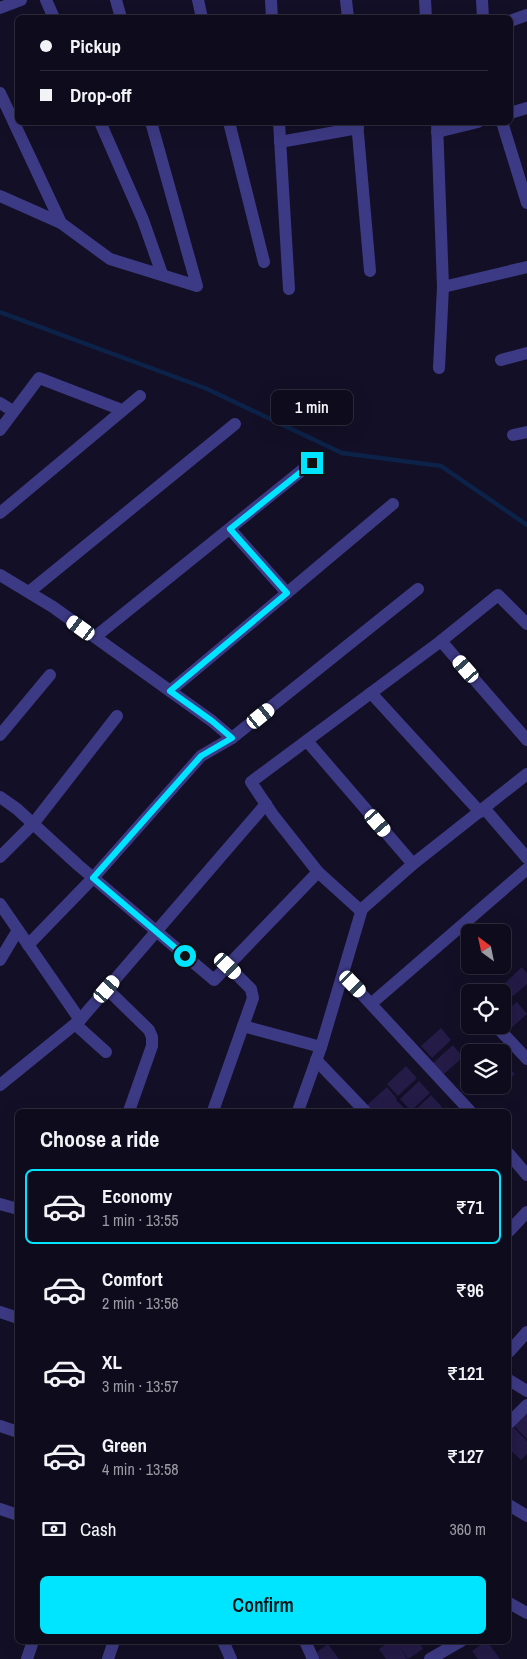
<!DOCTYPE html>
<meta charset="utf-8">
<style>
body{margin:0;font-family:"Archivo Narrow",sans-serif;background:#171425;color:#f1f3f6;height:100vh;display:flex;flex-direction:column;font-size:19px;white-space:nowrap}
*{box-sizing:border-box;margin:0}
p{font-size:16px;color:#9b9ba3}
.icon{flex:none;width:28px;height:28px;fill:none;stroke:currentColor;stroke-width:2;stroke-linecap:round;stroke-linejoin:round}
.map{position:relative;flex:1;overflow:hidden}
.side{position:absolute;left:15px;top:1109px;width:496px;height:535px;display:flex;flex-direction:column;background:#0e0b1c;border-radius:8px;box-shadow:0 5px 20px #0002,0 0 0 1px #2e2b3b}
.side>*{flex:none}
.banner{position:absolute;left:15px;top:15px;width:498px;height:110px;border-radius:8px;box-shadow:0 5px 20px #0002,0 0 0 1px #2e2b3b;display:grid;align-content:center;height:110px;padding:0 25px;background:#0e0b1c}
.needle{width:32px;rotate:327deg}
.tools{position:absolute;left:461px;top:924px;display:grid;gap:10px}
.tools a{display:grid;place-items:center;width:50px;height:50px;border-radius:8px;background:#0e0b1c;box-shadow:0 5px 20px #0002,0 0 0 1px #2e2b3b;font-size:25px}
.end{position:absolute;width:22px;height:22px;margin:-11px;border:6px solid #00e5ff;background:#111;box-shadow:0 0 0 2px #111}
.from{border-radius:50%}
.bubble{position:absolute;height:35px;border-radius:8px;background:#0e0b1c;box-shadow:0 5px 20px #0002,0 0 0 1px #2e2b3b;font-size:16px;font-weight:600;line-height:35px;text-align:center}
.car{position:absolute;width:15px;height:30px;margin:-15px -8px;border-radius:6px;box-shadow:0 0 4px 1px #0007;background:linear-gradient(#fff 24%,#345 0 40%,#fff 0 76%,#345 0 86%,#fff 0)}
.banner b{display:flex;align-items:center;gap:18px;height:48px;font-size:19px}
.banner b+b{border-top:1px solid #2e2b3b}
.banner i{width:12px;height:12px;background:#f1f3f6}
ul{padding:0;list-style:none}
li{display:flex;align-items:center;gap:15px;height:75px;margin:0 10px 8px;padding:0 15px;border:2px solid transparent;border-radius:8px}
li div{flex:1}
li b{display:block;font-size:19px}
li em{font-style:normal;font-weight:600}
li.active{border-color:#00e5ff}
li>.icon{width:45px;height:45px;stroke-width:1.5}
h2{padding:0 25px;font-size:22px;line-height:60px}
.pay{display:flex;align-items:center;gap:12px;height:55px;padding:0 25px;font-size:19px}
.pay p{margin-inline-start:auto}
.primary-button{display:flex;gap:10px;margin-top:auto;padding:10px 25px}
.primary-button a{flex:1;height:58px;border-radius:8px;background:#00e5ff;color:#111;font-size:20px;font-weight:600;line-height:58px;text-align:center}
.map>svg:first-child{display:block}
</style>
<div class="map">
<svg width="527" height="1659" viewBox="0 0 527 1659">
<rect width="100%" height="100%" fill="#130f26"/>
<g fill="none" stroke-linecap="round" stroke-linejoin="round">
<path stroke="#0c2248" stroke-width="4.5" d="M 0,312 L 205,388 L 342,453 L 441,466 L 527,525"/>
</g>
<g fill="#241b47">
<path d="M 522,967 L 527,973 L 527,984 L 513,996 L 503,985 Z"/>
<path d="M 501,988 L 512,999 L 502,1008 L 502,992 L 496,992 Z"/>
<path d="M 517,1002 L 527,1014 L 508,1031 L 502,1026 L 502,1015 Z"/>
<path d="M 441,1028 L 451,1040 L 432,1058 L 421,1046 Z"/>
<path d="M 453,1045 L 463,1057 L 444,1074 L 433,1063 Z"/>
<path d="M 505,1063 L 515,1074 L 496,1092 L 490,1085 L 502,1085 L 502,1065 Z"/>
<path d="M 406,1066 L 417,1078 L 398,1096 L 387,1084 Z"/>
<path d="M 419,1081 L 430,1093 L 411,1111 L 400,1099 Z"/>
<path d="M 387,1087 L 397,1099 L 396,1100 L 407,1111 L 373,1111 L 367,1105 Z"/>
<path d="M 431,1095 L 442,1107 L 437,1111 L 414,1111 Z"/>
<path d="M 527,1413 L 527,1439 L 513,1425 Z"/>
<path d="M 512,1426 L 527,1441 L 527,1454 L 521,1460 L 509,1449 L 509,1430 Z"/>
<path d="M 390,1641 L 418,1641 L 423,1649 L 408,1659 L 399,1645 L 407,1659 L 386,1659 L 379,1649 Z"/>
<path d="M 486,1641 L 487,1641 L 500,1659 L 478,1659 L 472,1651 Z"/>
<path d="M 328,1644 L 339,1659 L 317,1659 L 314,1654 Z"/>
</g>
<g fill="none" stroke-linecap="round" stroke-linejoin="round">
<g stroke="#3d3a85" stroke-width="12">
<path d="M 46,0 L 54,18"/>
<path d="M 116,0 L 121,18"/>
<path d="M 198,0 L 202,18"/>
<path d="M 271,0 L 272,18"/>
<path d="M 346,0 L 348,18"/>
<path d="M 425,0 L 426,18"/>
<path d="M 482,0 L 483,18"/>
<path d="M 0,8 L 21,0"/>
<path d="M 510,21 L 527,15"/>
<path d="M 0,93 L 61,223 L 110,259 L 197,286 L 151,122"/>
<path d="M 510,113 L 527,108"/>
<path d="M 100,122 L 143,220 L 162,274"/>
<path d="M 229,122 L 264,262"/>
<path d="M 279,122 L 289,289"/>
<path d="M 357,122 L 370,271"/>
<path d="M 437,122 L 443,287 L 439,368"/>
<path d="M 502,122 L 527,203"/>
<path d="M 437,132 L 478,122"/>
<path d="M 280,142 L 358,128"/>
<path d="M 0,196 L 61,223"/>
<path d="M 443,287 L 527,267"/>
<path d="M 501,360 L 527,353"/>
<path d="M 0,403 L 13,411"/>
<path d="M 0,430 L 39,378 L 122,410"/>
<path d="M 513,435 L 527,432"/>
<path d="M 0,513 L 140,396"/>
<path d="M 230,529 L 287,593"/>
<path d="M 0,575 L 53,607 L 212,721 L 232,738"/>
<path d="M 29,592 L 235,424"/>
<path d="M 95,637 L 311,463"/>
<path d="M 441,641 L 527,740"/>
<path d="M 170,691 L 393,504"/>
<path d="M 371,693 L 480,812"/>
<path d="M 0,735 L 50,675"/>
<path d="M 307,741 L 413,864"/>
<path d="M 0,797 L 17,809 L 78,865 L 214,980 L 318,872 L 273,815 L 251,782 L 441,641 L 498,595 L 527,624"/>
<path d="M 484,808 L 527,858"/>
<path d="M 0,857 L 33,824 L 117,716"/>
<path d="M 318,872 L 361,911"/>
<path d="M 0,904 L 80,1020 L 0,1085"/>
<path d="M 28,945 L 93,878 L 201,756 L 232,738 L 418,589"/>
<path d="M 0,960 L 18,930"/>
<path d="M 343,974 L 470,1111"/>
<path d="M 107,989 L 149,1030 L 152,1037 L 152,1046 L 129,1111"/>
<path d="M 372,1003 L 527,869"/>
<path d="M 80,1020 L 266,804"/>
<path d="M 75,1024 L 106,1052"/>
<path d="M 495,1025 L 527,1059"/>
<path d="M 243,1026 L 321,1047"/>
<path d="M 316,1060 L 365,1111"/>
<path d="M 213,1111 L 253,998 L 251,989 L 228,966"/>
<path d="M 298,1111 L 321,1047 L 362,909 L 413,864 L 527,774"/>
<path d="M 509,1154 L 527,1175"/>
<path d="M 0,1204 L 18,1209"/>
<path d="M 509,1231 L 527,1212"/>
<path d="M 0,1312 L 18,1318"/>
<path d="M 509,1352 L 527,1332"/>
<path d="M 509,1380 L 527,1391"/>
<path d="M 509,1423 L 527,1405"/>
<path d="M 0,1426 L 18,1432"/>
<path d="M 509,1505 L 527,1516"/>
<path d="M 0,1509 L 18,1515"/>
<path d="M 509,1603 L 527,1613"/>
<path d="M 223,1641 L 231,1659"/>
<path d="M 305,1641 L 313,1659"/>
<path d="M 27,1659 L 33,1641"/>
<path d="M 108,1659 L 114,1641"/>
<path d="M 430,1659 L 461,1641"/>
</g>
</g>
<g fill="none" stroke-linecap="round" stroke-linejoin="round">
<path stroke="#00e5ff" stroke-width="6" d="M 185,956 L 93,878 L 201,756 L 232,738 L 212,721 L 170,691 L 287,593 L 230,529 L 312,463"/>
</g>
</svg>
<div class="tools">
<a><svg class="needle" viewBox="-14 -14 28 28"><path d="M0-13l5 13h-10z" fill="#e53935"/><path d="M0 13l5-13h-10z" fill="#9b9ba3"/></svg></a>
<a><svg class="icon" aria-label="locate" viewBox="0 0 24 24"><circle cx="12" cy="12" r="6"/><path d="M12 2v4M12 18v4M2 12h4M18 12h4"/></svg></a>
<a><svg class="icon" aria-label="layers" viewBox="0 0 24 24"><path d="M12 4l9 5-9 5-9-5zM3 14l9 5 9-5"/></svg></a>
</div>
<i class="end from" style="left:185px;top:956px"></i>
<i class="end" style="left:312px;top:463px"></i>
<div class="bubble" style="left:271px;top:390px;width:82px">1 min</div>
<i class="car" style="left:81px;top:628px;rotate:306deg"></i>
<i class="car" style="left:466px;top:669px;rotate:319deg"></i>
<i class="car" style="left:261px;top:716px;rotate:51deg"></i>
<i class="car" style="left:378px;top:823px;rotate:139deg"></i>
<i class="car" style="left:228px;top:966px;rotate:133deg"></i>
<i class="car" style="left:353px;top:984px;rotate:136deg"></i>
<i class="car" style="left:107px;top:989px;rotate:41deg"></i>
<div class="banner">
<b><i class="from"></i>Pickup</b>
<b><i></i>Drop-off</b>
</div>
<section class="side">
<h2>Choose a ride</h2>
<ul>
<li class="active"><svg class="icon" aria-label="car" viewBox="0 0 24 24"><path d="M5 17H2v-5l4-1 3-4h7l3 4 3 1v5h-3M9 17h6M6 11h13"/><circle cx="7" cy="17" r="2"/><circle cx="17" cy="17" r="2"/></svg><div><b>Economy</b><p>1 min · 13:55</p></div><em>₹71</em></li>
<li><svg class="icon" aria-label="car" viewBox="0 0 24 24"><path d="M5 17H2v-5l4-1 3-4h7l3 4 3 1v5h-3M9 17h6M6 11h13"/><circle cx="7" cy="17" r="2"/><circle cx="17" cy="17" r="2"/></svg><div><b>Comfort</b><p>2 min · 13:56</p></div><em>₹96</em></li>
<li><svg class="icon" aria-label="car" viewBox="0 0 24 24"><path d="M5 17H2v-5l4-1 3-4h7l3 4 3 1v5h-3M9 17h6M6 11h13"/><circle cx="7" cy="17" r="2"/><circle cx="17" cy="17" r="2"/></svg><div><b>XL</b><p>3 min · 13:57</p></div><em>₹121</em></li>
<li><svg class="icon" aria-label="car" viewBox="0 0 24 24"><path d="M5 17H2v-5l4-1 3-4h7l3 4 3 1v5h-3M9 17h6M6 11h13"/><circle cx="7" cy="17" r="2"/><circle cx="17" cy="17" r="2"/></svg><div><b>Green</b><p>4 min · 13:58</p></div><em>₹127</em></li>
</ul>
<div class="pay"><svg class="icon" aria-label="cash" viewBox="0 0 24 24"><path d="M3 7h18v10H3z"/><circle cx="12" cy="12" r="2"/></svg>Cash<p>360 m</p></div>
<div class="primary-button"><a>Confirm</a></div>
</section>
</div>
